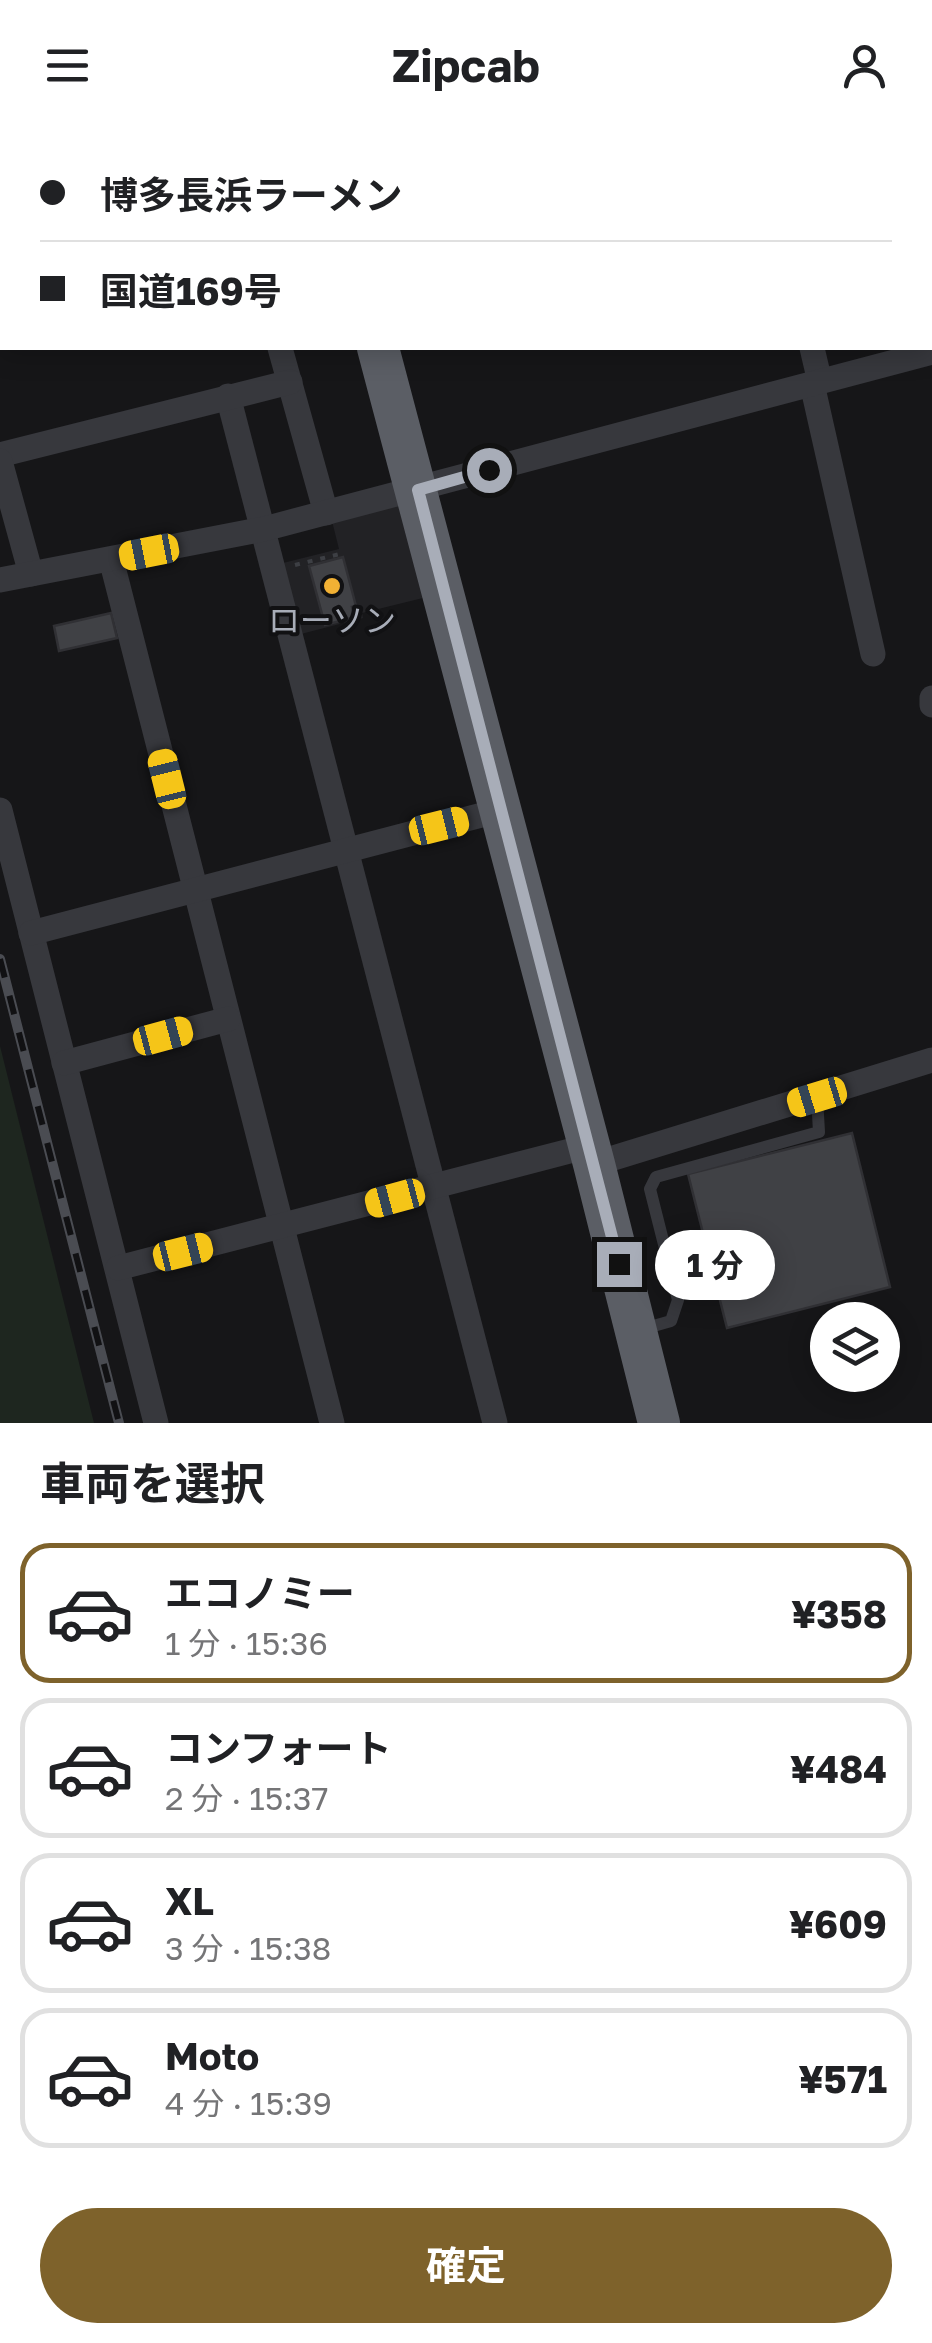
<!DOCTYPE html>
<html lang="ja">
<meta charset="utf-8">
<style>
body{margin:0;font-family:"Golos Text","Noto Sans JP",sans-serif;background:#f6f6f6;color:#202124;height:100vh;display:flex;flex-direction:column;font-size:38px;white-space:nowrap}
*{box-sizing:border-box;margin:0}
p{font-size:32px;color:#757577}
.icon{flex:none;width:55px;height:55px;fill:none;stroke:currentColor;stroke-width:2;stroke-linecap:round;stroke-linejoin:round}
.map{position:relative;height:1293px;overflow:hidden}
.sheet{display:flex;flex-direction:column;background:#fff;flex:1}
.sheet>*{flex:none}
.hud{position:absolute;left:0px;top:0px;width:932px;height:220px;box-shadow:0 5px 25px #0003;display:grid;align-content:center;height:220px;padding:0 40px;background:#fff}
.buttons{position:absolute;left:810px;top:1172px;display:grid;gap:20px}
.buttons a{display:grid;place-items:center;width:90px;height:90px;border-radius:50%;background:#fff;box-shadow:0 5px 25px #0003;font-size:50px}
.end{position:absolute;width:45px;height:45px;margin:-22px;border:12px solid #a8adb8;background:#111;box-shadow:0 0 0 5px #111}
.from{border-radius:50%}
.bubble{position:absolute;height:70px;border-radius:35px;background:#fff;box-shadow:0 5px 25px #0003;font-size:32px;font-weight:700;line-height:70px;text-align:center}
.car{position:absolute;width:30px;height:60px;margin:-30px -15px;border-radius:12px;box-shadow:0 0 8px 2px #0007;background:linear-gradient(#f5c518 24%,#345 0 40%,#f5c518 0 76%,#345 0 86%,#f5c518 0)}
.hud b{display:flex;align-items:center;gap:35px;height:95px;font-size:38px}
.hud b+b{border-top:2px solid #e0e0e0}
.hud i{width:25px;height:25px;background:#202124}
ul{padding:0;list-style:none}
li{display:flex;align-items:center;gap:30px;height:140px;margin:0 20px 15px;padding:0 20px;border:5px solid #e0e0e0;border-radius:30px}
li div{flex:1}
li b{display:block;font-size:38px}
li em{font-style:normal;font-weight:700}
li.active{border-color:#7e622b}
li>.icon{width:90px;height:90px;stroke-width:1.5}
h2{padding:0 40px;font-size:45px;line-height:120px}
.action{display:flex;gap:20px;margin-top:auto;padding:20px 40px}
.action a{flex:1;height:115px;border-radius:60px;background:#7e622b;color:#fff;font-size:40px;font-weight:700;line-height:115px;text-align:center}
header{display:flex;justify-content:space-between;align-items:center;height:130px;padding:0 40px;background:#fff;font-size:45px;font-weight:700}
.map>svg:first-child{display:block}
</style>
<header><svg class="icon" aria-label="menu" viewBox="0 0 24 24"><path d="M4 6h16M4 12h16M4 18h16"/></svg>Zipcab<svg class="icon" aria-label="person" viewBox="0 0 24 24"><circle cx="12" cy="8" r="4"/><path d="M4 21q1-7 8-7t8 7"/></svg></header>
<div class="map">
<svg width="932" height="1293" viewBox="0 0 932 1293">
<rect width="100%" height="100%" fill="#161618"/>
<path fill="#222225" d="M 402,369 L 427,467 L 362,483 L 363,488 L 301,504 L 283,433 L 339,419 L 331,387 Z"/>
<path fill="#1e261f" d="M 0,916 L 94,1293 L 0,1293 Z"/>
<g fill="#404145" stroke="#303034" stroke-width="2.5">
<path d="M 343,427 L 356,476 L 352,477 L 355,487 L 325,495 L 309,436 Z"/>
<path d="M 111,483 L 117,508 L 59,521 L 54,496 Z"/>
<path d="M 852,1003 L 890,1157 L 727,1198 L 688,1044 Z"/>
</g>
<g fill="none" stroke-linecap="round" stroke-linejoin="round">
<path stroke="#3d3f44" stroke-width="4" stroke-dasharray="5 8" stroke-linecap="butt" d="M 295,435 L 344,423"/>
<path stroke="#37383d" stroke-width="12" d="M 643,1199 L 671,1191 L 678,1170 L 650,1059 L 656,1047 L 819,1002 L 817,967"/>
<g stroke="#37383d" stroke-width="25">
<path d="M 832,0 L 833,2"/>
<path d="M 335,2 L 345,0"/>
<path d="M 0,97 L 2,97"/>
<path d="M 280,218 L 326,383"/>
<path d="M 812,218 L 820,252"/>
<path d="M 812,254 L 873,524"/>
<path d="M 228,266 L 495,1293"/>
<path d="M 0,325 L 290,252"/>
<path d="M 0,331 L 31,444"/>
<path d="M 111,429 L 332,1293"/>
<path d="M 0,450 L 264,399 L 932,222"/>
<path d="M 932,568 L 932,575"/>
<path d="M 0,680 L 156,1293"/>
<path d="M 31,803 L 501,680"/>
<path d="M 64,933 L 228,889"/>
<path d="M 594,1034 L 932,930"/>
<path d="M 118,1138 L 589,1016"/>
</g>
<g stroke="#5b5e65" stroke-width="42">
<path d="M 316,0 L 317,2"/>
<path d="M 378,218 L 594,1034 L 659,1293"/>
</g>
<g stroke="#4a4c52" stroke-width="10">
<path id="rail" d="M 0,829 L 119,1293"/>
</g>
<use href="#rail" stroke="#111113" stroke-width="6" stroke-dasharray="19" stroke-linecap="butt"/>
</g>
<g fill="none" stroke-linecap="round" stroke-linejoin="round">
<path stroke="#a8adb8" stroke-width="12" d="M 489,340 L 418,360 L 619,1134"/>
</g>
<circle fill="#f2b134" stroke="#111113" stroke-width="4" cx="332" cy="456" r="10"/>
<g text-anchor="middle" stroke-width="8" stroke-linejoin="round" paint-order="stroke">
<g font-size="32" fill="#a8adb8" stroke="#111113">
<text x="332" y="502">ローソン</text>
</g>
</g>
</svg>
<div class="buttons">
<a><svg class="icon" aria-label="layers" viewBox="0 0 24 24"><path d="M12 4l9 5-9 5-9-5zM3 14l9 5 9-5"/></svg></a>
</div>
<i class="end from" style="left:489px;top:340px"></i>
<i class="end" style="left:619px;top:1134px"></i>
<div class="bubble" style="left:655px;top:1100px;width:120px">1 分</div>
<i class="car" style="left:149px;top:422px;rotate:259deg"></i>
<i class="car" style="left:167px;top:649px;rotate:346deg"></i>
<i class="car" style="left:439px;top:696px;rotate:76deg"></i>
<i class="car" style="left:163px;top:906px;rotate:75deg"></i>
<i class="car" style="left:817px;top:967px;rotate:253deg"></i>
<i class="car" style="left:395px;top:1068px;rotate:255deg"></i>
<i class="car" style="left:183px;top:1122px;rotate:76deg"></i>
<div class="hud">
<b><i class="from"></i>博多長浜ラーメン</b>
<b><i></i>国道169号</b>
</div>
</div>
<section class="sheet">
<h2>車両を選択</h2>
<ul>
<li class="active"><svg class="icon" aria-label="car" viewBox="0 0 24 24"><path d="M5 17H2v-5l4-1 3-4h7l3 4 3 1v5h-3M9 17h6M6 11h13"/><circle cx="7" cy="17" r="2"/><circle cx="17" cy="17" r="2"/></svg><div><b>エコノミー</b><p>1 分 · 15:36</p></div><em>¥358</em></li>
<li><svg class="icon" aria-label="car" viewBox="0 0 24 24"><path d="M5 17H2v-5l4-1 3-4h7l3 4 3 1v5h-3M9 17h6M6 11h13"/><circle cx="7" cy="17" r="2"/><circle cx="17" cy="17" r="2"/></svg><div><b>コンフォート</b><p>2 分 · 15:37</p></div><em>¥484</em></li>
<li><svg class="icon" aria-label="car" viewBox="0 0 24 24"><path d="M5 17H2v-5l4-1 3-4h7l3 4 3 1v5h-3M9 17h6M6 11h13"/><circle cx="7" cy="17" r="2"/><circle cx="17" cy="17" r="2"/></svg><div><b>XL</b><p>3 分 · 15:38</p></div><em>¥609</em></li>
<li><svg class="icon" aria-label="car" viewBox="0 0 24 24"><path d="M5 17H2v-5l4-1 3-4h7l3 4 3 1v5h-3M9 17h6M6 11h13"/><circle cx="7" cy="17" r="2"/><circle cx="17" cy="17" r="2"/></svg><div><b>Moto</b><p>4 分 · 15:39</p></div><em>¥571</em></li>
</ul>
<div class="action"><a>確定</a></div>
</section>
